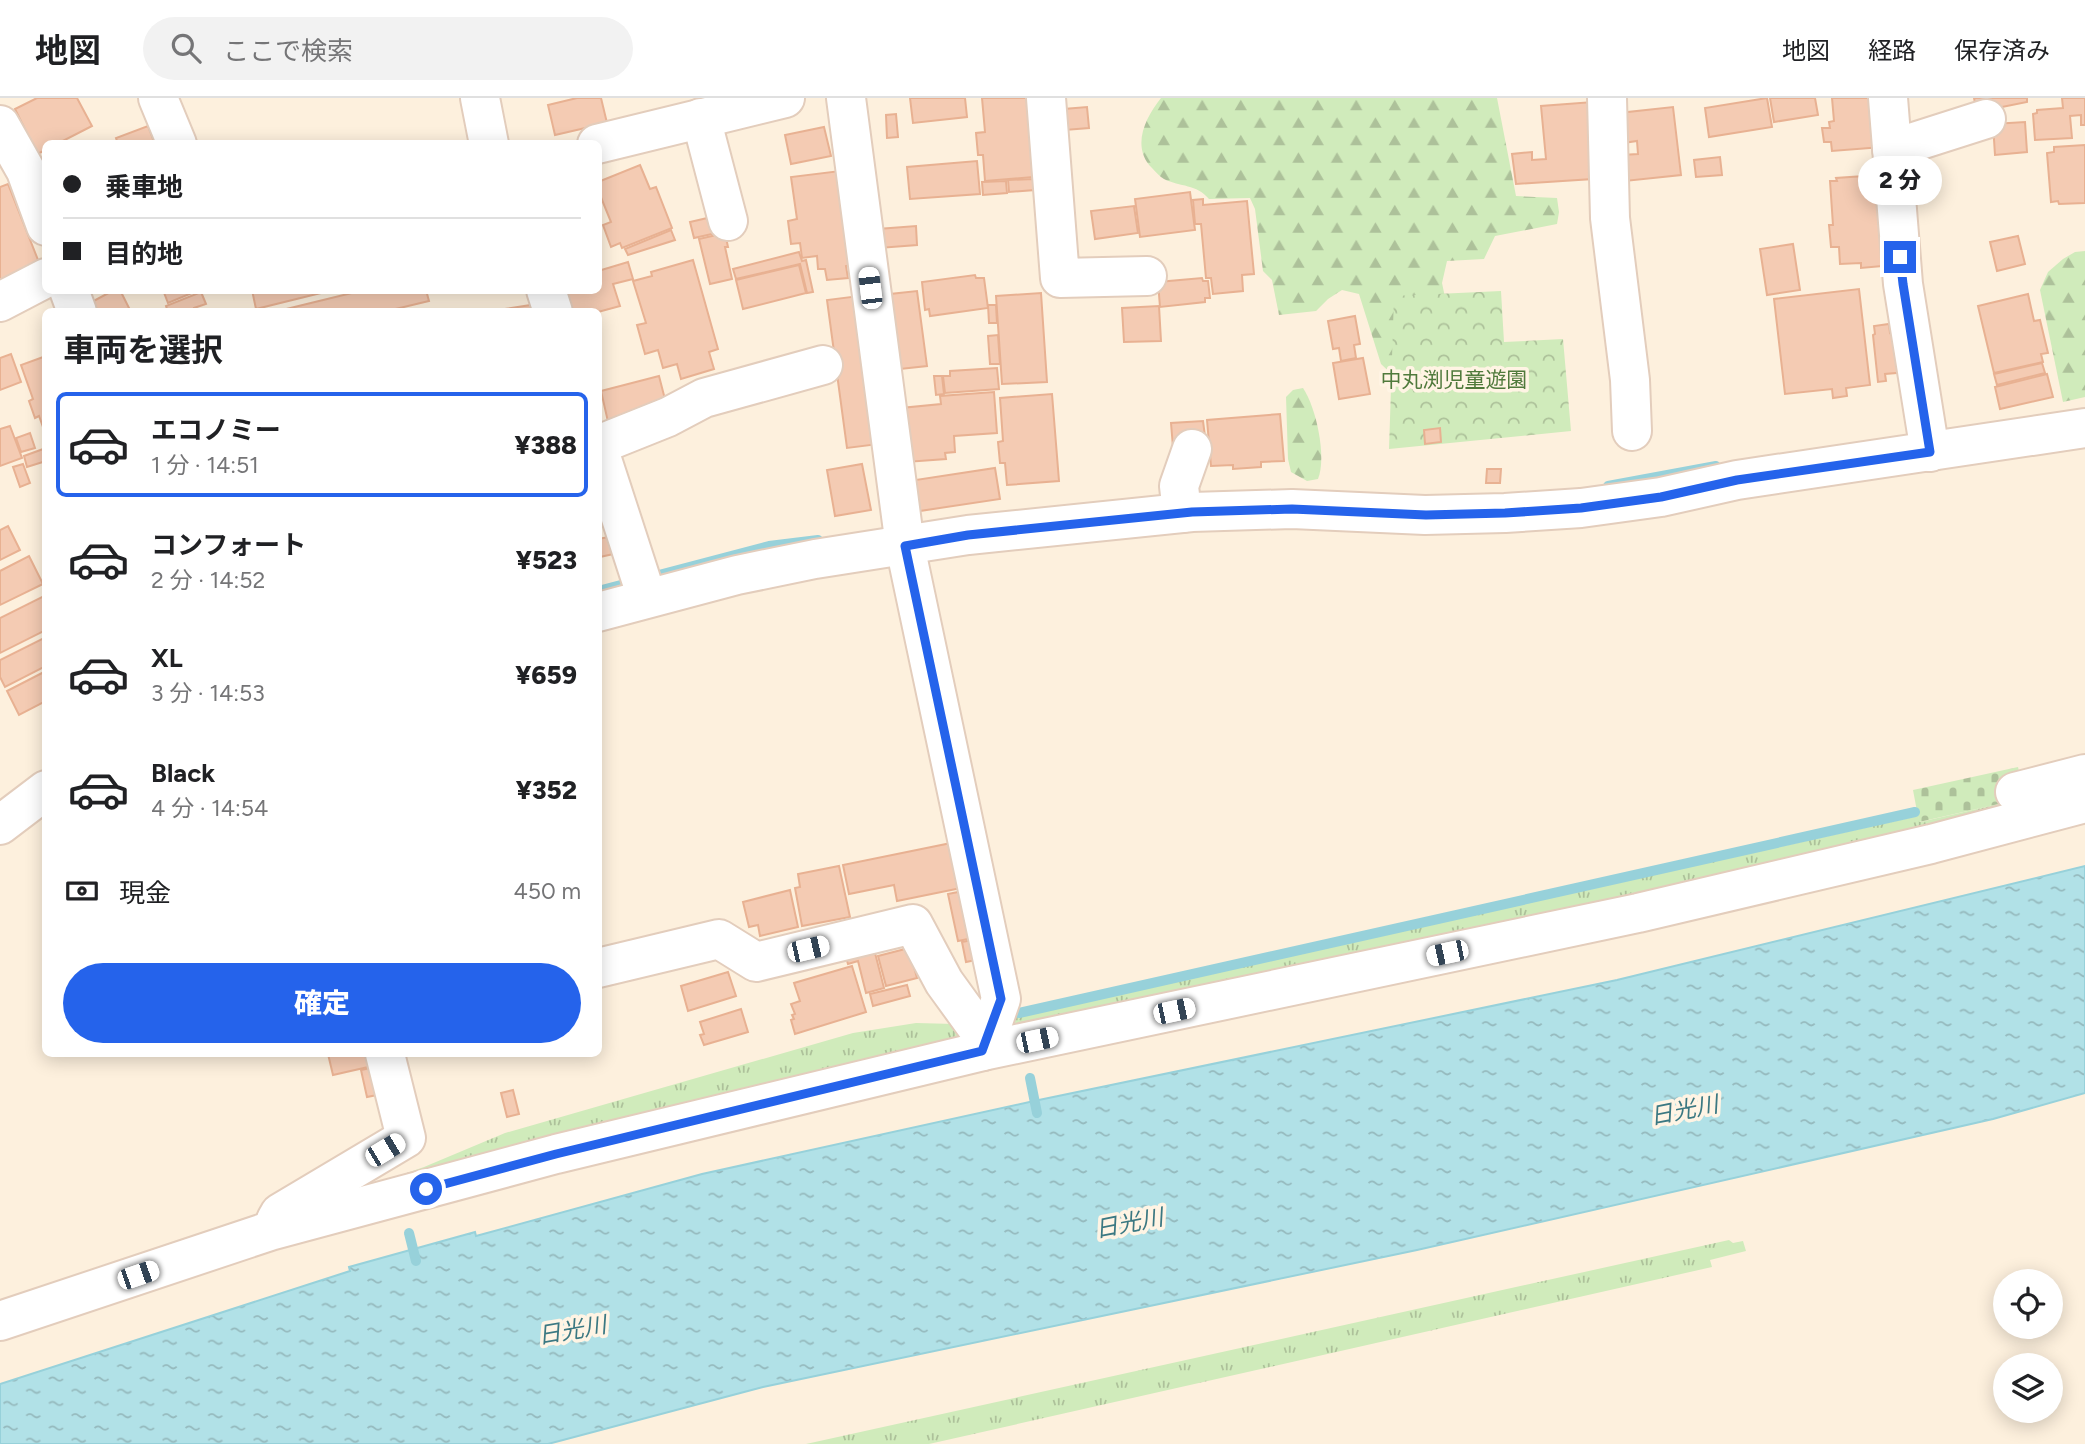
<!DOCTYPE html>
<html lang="ja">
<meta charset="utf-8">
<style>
body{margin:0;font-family:Figtree,"Noto Sans JP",sans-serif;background:#f2f2f2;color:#202124;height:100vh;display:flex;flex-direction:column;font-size:26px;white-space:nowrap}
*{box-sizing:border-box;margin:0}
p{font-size:23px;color:#757577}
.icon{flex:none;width:38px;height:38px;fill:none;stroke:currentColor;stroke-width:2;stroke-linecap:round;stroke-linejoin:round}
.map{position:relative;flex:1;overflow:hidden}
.panel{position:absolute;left:42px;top:210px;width:560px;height:749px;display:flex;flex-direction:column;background:#fff;border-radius:10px;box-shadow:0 4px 18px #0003}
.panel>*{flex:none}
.top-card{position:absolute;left:42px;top:42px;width:560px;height:154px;border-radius:10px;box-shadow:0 4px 18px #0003;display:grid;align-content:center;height:154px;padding:0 21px;background:#fff}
.fabs{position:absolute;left:1993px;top:1171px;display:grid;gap:14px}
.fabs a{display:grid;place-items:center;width:70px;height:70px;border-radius:50%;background:#fff;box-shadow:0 4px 18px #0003;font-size:35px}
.end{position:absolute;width:32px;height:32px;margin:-16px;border:9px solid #2563eb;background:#fff;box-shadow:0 0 0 4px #fff}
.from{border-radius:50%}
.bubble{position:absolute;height:49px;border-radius:24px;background:#fff;box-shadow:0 4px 18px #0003;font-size:23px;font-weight:800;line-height:49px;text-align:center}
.car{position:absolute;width:21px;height:42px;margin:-21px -10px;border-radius:9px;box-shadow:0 0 5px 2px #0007;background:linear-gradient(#fff 24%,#345 0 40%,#fff 0 76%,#345 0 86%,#fff 0)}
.top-card b{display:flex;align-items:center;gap:24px;height:66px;font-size:26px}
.top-card b+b{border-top:2px solid #e0e0e0}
.top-card i{width:18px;height:18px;background:#202124}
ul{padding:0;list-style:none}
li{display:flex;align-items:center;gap:21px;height:105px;margin:0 14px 10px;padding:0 7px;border:4px solid transparent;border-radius:10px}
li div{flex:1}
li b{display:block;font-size:26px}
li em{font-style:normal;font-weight:800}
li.active{border-color:#2563eb}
li>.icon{width:63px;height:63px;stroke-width:1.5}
h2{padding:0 21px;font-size:32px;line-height:84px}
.pay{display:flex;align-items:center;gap:18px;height:77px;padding:0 21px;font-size:26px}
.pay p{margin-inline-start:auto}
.cta{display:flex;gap:14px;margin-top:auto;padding:14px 21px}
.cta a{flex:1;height:80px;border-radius:42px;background:#2563eb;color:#fff;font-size:28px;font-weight:800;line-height:80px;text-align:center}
header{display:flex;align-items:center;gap:42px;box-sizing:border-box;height:98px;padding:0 35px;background:#fff;border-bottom:2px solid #e0e0e0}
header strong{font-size:33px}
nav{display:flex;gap:38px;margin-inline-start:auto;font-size:24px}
.search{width:490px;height:63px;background:#f2f2f2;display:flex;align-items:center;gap:18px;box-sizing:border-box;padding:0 24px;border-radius:38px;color:#757577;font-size:26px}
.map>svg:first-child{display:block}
</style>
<header>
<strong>地図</strong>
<div class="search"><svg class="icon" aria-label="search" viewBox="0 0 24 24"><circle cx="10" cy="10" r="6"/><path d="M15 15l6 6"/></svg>ここで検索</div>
<nav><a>地図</a><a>経路</a><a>保存済み</a></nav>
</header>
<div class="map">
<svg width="2085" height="1346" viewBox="0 0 2085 1346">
<defs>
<pattern id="grass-tufts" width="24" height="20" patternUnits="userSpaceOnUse" patternTransform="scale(1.75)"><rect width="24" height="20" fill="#d0ebbb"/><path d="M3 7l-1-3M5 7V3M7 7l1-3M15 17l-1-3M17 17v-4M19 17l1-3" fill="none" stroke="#adc19a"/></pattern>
<pattern id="forest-firs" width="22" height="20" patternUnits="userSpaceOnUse" patternTransform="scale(1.75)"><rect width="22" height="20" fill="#d0ebbb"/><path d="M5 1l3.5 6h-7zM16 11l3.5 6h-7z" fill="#adc19a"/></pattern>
<pattern id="cemetery-stones" width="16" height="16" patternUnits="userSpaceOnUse" patternTransform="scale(1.75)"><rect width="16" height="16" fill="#d0ebbb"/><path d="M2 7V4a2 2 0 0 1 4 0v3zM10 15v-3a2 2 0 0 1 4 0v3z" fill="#adc19a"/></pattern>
<pattern id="park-crowns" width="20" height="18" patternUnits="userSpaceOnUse" patternTransform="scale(1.75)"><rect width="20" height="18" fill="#d0ebbb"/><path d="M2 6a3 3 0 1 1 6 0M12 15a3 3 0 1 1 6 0" fill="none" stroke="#adc19a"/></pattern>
<pattern id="water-ripples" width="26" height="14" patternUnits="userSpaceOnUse" patternTransform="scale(1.75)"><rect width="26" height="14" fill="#b1e1e7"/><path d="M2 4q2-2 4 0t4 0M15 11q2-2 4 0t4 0" fill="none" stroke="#95b9bd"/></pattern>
</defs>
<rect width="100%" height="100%" fill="#fdf0dd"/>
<g fill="url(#grass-tufts)">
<path d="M 2085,695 L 1007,939 L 1005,921 L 1918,718 L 1920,724 L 2025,700 Z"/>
<path d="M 916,925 L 955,926 L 964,938 L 329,1102 L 424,1069 L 505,1035 L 853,935 Z"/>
<path d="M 1729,1142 L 1733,1145 L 1743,1143 L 1746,1153 L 1710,1162 L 1712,1169 L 929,1346 L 806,1346 Z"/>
</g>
<g fill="url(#forest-firs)">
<path d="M 1161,0 L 1497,0 L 1516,98 L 1557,100 L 1559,114 L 1557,126 L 1495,138 L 1484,161 L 1447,163 L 1442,185 L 1446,204 L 1399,283 L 1381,266 L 1359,196 L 1342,192 L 1328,201 L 1316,213 L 1279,217 L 1272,182 L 1263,173 L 1255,111 L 1250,100 L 1209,101 C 1197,86 1180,89 1164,81 C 1160,79 1156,74 1152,70 C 1131,49 1145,20 1161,0 Z"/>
<path d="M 2085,153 L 2085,299 L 2063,304 L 2040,192 L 2048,174 L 2063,161 L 2075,154 Z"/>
<path d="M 1303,290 C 1316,309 1327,359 1318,381 L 1307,383 L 1291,374 L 1288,361 L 1286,299 L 1293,292 Z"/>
</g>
<path fill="url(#cemetery-stones)" d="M 2018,669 L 2025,700 L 1919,724 L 1913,692 Z"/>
<path fill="url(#park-crowns)" d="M 1501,193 L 1504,244 L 1563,241 L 1571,333 L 1389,351 L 1394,198 Z"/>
<path fill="url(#water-ripples)" stroke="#97d1da" stroke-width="2" d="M 2085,768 L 2085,995 L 1993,1021 L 1417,1152 L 763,1289 L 548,1346 L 0,1346 L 0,1286 L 350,1173 L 349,1169 L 475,1134 L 476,1138 L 702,1076 L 1034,1003 L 1617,882 Z"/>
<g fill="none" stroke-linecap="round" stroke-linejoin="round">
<g stroke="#97d1da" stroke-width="10">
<path d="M 1608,388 L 1716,368"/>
<path d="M 598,493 L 769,448 L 818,442"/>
<path d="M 1019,915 L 1915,714"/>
<path d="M 1030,980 L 1037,1015"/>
<path d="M 409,1135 L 416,1163"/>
</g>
</g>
<g fill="#f4cbb3" stroke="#e8b192" stroke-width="2">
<path d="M 37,0 L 77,0 L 92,28 L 57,46 L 46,46 L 46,52 L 37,56 L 15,11 Z"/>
<path d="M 577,0 L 601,0 L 607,25 L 555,37 L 548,7 Z"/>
<path d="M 910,0 L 965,0 L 967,19 L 913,25 Z"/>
<path d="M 982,0 L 1028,0 L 1034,79 L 985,83 L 983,57 L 978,57 L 976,35 L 985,34 Z"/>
<path d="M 1767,0 L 1772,29 L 1709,39 L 1705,10 Z"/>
<path d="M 1770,0 L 1815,0 L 1818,17 L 1774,24 Z"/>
<path d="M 1832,0 L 1879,0 L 1882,49 L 1832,53 L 1831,44 L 1824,44 L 1822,30 L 1830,30 L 1829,24 L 1834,23 Z"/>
<path d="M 1974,0 L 2027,0 L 2027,4 L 1977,14 Z"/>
<path d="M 2062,0 L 2085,0 L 2085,27 L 2081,27 L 2081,17 L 2070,18 L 2072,40 L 2035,42 L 2033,16 L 2037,15 L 2037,12 L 2063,10 Z"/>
<path d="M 1593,4 L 1593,81 L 1516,86 L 1512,56 L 1532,54 L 1532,62 L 1546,61 L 1541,8 Z"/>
<path d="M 1087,9 L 1089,30 L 1065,32 L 1064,11 Z"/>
<path d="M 1673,9 L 1681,77 L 1625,83 L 1622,57 L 1638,56 L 1637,43 L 1623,45 L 1619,15 Z"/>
<path d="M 896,16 L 898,39 L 887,40 L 886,17 Z"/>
<path d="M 2025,24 L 2027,54 L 1995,57 L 1993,26 Z"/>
<path d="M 148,28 L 155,46 L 118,46 L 116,40 Z"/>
<path d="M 824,29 L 831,58 L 791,66 L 785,37 Z"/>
<path d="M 2085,47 L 2085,105 L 2059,106 L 2058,103 L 2051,104 L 2047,55 L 2054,54 L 2054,49 Z"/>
<path d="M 1720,59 L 1722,77 L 1696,79 L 1694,62 Z"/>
<path d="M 977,63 L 980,96 L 910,101 L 907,69 Z"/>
<path d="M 640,67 L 650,91 L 656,89 L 672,130 L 622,150 L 620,145 L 611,149 L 603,127 L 611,124 L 598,92 L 598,84 Z"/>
<path d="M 840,73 L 852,167 L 846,168 L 848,180 L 827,182 L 825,171 L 818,171 L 817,158 L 802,160 L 800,145 L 791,146 L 788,123 L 797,121 L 791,79 Z"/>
<path d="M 1879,77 L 1893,167 L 1861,170 L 1861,165 L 1840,166 L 1839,149 L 1831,149 L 1829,127 L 1833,127 L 1830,83 L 1837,83 L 1836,80 Z"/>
<path d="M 1034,81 L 1035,92 L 1009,94 L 1008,82 Z"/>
<path d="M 1006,83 L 1007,95 L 983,97 L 982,84 Z"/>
<path d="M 8,86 L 40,167 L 0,183 L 0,89 Z"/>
<path d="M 1190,94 L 1195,132 L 1140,139 L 1135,101 Z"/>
<path d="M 1203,101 L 1203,107 L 1247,103 L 1254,176 L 1242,177 L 1243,193 L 1213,196 L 1211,180 L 1206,180 L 1201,126 L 1195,126 L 1193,102 Z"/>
<path d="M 1134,108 L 1138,135 L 1095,141 L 1091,113 Z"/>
<path d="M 716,118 L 721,134 L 694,140 L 690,124 Z"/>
<path d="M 916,128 L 917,147 L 879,150 L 878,131 Z"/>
<path d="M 671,132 L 675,142 L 628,157 L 625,151 Z"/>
<path d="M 725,135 L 728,149 L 725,149 L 732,181 L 710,186 L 699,141 Z"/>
<path d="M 2018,138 L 2025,166 L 1997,173 L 1990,144 Z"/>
<path d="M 1793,146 L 1800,192 L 1767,197 L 1760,151 Z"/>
<path d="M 799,154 L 802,163 L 806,162 L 813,194 L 807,195 L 800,166 L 736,181 L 733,171 Z"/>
<path d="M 693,162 L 718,251 L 709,254 L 714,271 L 681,281 L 677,266 L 663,270 L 658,252 L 645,256 L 637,227 L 646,225 L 633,183 L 652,178 L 651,174 Z"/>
<path d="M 628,164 L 633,181 L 613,186 L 620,208 L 598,214 L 565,214 L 559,192 L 598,192 L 598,173 Z"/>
<path d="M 799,167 L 806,195 L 743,211 L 736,182 Z"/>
<path d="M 975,177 L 976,180 L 984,180 L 988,210 L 930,218 L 929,211 L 925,212 L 922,184 Z"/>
<path d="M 1202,180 L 1203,183 L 1208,183 L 1210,200 L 1205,200 L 1205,204 L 1160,209 L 1158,184 Z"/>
<path d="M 1859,191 L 1870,287 L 1846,290 L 1847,298 L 1833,300 L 1832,291 L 1785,296 L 1774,201 Z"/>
<path d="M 114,192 L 120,192 L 131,214 L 92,214 L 88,206 Z"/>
<path d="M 163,192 L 199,192 L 168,205 Z"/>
<path d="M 252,192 L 333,192 L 256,211 Z"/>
<path d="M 364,192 L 426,192 L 429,203 L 383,214 L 274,214 Z"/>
<path d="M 917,193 L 927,268 L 891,272 L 881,197 Z"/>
<path d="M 201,194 L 206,206 L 194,210 L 195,214 L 168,214 L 166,208 Z"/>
<path d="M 1041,195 L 1047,284 L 1002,286 L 996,198 Z"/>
<path d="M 2028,196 L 2034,223 L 2040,222 L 2048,255 L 2041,256 L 2043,264 L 1994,275 L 1978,208 Z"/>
<path d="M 859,198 L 879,346 L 847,350 L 827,202 Z"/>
<path d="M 531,207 L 532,214 L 491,213 Z"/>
<path d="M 988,207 L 996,207 L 997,225 L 989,225 Z"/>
<path d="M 1159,208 L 1161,243 L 1124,244 L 1122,210 Z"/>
<path d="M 1355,218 L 1360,246 L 1354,247 L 1356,260 L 1341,263 L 1339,250 L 1333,251 L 1328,223 Z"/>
<path d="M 1889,226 L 1890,235 L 1904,233 L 1908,274 L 1885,276 L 1886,283 L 1878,284 L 1873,237 L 1875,236 L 1874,228 Z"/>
<path d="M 998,237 L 1000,266 L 990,266 L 988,238 Z"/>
<path d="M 11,256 L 21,284 L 0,292 L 0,260 Z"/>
<path d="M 46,258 L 46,328 L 43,329 L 39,318 L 35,320 L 29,303 L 33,301 L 21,267 Z"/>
<path d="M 1363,260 L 1370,296 L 1339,301 L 1333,265 Z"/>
<path d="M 2042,265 L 2045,275 L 1997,287 L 1994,276 Z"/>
<path d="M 997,270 L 999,291 L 945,295 L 943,278 L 950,278 L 950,273 Z"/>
<path d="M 2047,276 L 2053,299 L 2000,311 L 1995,289 Z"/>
<path d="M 659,278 L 668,313 L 609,328 L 601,293 Z"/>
<path d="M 934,278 L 942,278 L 944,296 L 936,297 Z"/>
<path d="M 994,294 L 997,335 L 954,338 L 955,354 L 945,355 L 946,361 L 906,364 L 901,310 L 941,306 L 940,298 Z"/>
<path d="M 1052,296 L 1059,383 L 1007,387 L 1005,365 L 1000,365 L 998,344 L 1003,343 L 1000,300 Z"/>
<path d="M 1280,316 L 1284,363 L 1261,364 L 1261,369 L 1233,371 L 1233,367 L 1211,368 L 1207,322 Z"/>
<path d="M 1203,323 L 1206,346 L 1173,349 L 1171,325 Z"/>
<path d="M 10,328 L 22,360 L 0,368 L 0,331 Z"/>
<path d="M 1440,330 L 1441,344 L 1425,346 L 1424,332 Z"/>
<path d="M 30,335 L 35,350 L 21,354 L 16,340 Z"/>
<path d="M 46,350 L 46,363 L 27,369 L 24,358 Z"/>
<path d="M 23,366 L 30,385 L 20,389 L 13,369 Z"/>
<path d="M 862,366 L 871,412 L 835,418 L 827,372 Z"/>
<path d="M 995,370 L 1000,401 L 913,414 L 909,383 Z"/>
<path d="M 1487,371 L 1501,371 L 1500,385 L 1486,385 Z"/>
<path d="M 8,428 L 20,452 L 0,462 L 0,432 Z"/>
<path d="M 614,438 L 618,455 L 600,459 L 598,441 Z"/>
<path d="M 29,458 L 43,486 L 0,507 L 0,473 Z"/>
<path d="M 46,497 L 46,532 L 0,555 L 0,520 Z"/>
<path d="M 46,539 L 46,568 L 5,589 L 0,579 L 0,562 Z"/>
<path d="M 46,573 L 46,603 L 19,617 L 7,593 Z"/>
<path d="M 956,744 L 966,789 L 897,803 L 894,787 L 849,796 L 843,767 Z"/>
<path d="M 839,768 L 850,819 L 802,828 L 795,790 L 800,789 L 798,776 Z"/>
<path d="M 790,792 L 798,829 L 760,838 L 758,827 L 749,829 L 743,804 Z"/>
<path d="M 963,793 L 973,840 L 958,843 L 948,796 Z"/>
<path d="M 972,842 L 976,862 L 966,864 L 962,844 Z"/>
<path d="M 909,850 L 917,880 L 886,888 L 878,858 Z"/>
<path d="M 874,851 L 884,890 L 866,895 L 858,863 L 848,866 L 845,856 Z"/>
<path d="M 852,868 L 866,914 L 795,936 L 791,922 L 794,921 L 792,917 L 795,916 L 791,906 L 800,903 L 794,885 Z"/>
<path d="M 728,874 L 736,898 L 688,913 L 681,888 Z"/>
<path d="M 907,887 L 910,898 L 873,908 L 870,896 Z"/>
<path d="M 741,911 L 748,934 L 704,947 L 700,937 L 704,936 L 700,924 Z"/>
<path d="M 328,956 L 374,956 L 377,967 L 333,977 Z"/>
<path d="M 375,969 L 382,996 L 367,999 L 361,972 Z"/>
<path d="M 513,992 L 519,1016 L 507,1019 L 501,995 Z"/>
</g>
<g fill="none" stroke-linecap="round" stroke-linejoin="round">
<g stroke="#e3cdbc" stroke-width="42">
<g id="minor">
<path d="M 158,0 L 177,46"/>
<path d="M 480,0 L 489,46"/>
<path d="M 846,0 L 905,448 L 1001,901 L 983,953"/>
<path d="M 1046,0 L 1060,180 L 1147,178"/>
<path d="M 1607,0 L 1610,120 L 1630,282 L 1632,333"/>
<path d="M 1888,0 L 1903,186 L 1930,354"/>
<path d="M 701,20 L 728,123"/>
<path d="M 0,27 L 26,73 L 46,128"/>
<path d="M 597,46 L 785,0"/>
<path d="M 1892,51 L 1986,21"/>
<path d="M 69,192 L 77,214"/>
<path d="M 546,192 L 553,214"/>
<path d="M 0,204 L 46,180"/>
<path d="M 598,347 L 668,319 L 704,300 L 823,267"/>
<path d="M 598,349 L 647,500"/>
<path d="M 1182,415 L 1179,388 L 1192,351"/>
<path d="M 598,514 L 737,477 L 815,461 L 968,437 L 1192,414 L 1292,411 L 1425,417 L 1505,415 L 1581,410 L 1661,399 L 1737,382 L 2085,330"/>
<path d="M 2015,694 L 2085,676"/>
<path d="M 0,727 L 46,692"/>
<path d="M 598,870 L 719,841 L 756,864 L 913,826 L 944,884 L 986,942"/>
<path d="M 276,1122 L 280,1115 L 406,1040 L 385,956"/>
<path d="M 0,1223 L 270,1133 L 556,1056 L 983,953 L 1638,815 L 1931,746 L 2085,705"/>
</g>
</g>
<use href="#minor" stroke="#fff" stroke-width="38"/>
</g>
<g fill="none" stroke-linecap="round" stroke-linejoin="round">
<path stroke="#2563eb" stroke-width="9" d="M 426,1091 L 556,1056 L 982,953 L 1001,901 L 905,448 L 968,437 L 1192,414 L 1292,411 L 1426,417 L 1505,415 L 1581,410 L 1661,399 L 1737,382 L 1930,354 L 1903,186 L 1900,159"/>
</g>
<g text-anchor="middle" stroke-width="7" stroke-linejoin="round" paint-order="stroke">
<g font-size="21" fill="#507a3c" stroke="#fff4e4">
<text x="1454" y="289">中丸渕児童遊園</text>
</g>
<g font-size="23" font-style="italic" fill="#3b7882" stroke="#fff4e4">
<text transform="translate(1684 1012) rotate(-11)" y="8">日光川</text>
<text transform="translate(1129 1125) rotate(-11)" y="8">日光川</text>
<text transform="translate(572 1232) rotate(-10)" y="8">日光川</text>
</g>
</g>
</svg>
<div class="fabs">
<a><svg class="icon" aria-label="locate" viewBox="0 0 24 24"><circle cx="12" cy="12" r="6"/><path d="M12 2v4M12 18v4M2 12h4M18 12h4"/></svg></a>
<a><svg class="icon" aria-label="layers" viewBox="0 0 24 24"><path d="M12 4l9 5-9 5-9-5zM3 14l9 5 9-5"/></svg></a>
</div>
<i class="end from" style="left:426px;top:1091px"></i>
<i class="end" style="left:1900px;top:159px"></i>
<div class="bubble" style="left:1858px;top:58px;width:84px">2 分</div>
<i class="car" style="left:870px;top:190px;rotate:353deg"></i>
<i class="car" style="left:808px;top:851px;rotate:77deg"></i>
<i class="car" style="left:1447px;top:855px;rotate:258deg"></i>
<i class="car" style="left:1174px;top:913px;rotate:78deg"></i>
<i class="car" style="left:1037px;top:942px;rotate:78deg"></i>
<i class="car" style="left:385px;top:1052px;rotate:59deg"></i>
<i class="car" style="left:138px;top:1177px;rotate:71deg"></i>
<div class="top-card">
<b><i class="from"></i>乗車地</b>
<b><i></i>目的地</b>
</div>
<section class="panel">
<h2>車両を選択</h2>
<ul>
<li class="active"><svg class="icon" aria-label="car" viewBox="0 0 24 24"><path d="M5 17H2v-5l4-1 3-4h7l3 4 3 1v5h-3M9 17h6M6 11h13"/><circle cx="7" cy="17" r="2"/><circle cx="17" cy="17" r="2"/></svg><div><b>エコノミー</b><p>1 分 · 14:51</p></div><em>¥388</em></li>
<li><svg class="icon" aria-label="car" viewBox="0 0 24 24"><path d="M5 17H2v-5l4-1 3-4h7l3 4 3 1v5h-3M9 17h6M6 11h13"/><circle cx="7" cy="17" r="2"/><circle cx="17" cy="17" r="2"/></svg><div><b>コンフォート</b><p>2 分 · 14:52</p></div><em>¥523</em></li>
<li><svg class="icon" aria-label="car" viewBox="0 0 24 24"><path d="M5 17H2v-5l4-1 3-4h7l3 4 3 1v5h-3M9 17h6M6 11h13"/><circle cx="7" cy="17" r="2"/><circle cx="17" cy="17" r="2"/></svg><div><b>XL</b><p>3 分 · 14:53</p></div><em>¥659</em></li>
<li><svg class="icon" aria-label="car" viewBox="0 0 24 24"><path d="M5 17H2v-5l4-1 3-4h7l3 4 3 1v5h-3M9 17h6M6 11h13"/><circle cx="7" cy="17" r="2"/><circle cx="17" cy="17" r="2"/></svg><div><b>Black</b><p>4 分 · 14:54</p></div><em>¥352</em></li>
</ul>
<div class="pay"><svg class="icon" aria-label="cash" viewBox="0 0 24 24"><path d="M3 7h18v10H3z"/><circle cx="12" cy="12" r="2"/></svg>現金<p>450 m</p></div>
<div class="cta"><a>確定</a></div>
</section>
</div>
